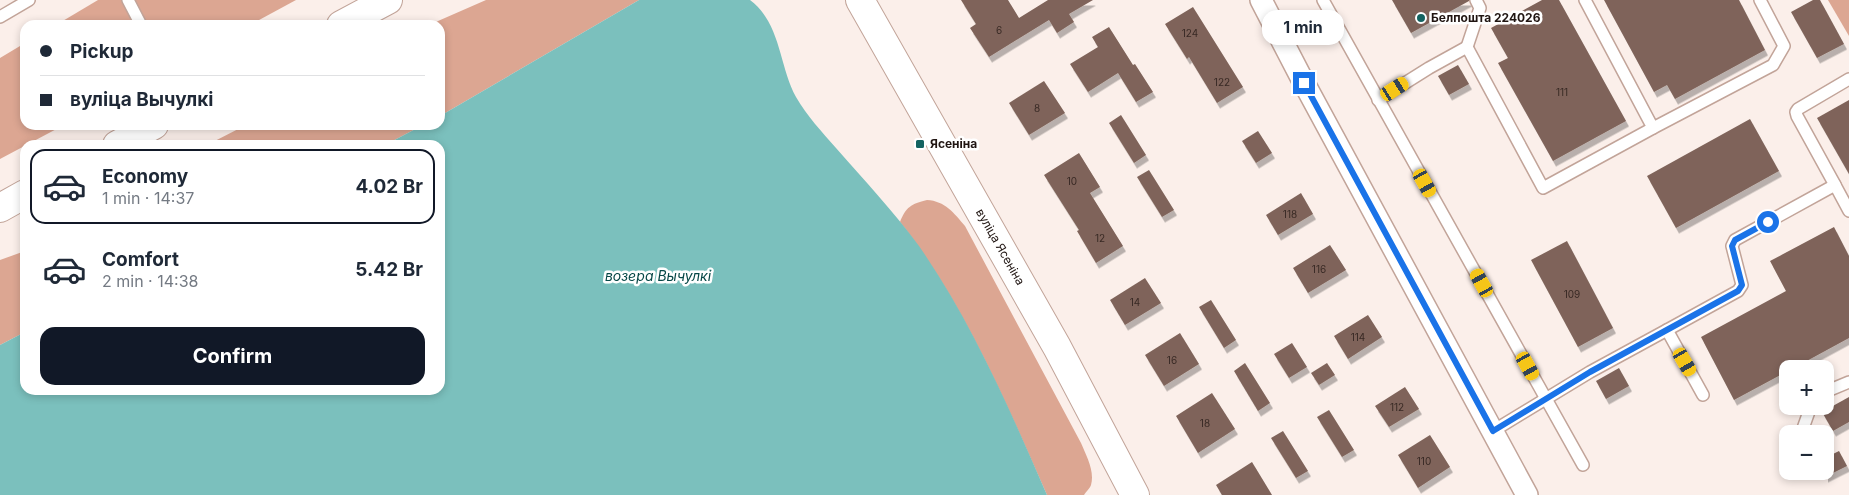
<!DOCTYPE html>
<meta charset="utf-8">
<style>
body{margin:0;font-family:Inter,sans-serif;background:#f6f6f7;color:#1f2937;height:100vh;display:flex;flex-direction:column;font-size:19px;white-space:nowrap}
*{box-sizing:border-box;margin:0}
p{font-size:16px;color:#747a83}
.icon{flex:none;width:28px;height:28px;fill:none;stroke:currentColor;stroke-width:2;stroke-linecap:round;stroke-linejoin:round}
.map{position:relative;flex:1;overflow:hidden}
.sheet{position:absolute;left:20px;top:140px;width:425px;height:255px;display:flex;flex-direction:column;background:#fff;border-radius:15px;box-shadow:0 2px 8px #0003}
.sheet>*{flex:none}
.banner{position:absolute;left:20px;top:20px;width:425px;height:110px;border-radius:15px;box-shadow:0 2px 8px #0003;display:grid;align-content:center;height:110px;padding:0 20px;background:#fff}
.buttons{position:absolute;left:1779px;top:360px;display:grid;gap:10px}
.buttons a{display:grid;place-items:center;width:55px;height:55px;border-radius:10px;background:#fff;box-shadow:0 2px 8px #0003;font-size:25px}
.end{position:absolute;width:22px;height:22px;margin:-11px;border:6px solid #1a73e8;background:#fff;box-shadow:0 0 0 2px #fff}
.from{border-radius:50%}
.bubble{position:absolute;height:35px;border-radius:15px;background:#fff;box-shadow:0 2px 8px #0003;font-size:16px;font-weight:700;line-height:35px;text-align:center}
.car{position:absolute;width:15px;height:30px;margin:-15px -8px;border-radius:6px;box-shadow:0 0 4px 1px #0007;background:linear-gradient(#f5c518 24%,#345 0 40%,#f5c518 0 76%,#345 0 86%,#f5c518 0)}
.banner b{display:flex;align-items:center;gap:18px;height:48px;font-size:19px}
.banner b+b{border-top:1px solid #e0e1e3}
.banner i{width:12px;height:12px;background:#1f2937}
ul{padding:9px 0 0;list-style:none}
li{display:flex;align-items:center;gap:15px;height:75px;margin:0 10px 8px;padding:0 10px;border:2px solid transparent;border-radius:15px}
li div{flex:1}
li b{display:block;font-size:19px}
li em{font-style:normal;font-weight:700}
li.selected{border-color:#111827}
li>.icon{width:45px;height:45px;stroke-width:1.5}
.action{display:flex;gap:10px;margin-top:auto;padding:10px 20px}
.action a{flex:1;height:58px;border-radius:15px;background:#111827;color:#fff;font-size:20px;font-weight:700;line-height:58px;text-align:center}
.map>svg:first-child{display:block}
</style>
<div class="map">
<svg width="1849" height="495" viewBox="0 0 1849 495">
<defs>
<filter id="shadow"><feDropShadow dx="3" dy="5.5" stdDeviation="0" flood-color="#0004"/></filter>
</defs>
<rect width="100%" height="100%" fill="#fbefea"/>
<g fill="#dca692">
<path d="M 98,0 L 296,0 L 250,25 L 56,25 Z"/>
<path d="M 486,0 L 639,0 L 440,116 L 440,25 L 433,25 L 438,21 Z"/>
<path d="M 1828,0 L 1849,0 L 1849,36 Z"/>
<path d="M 25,43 L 25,125 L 64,125 L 0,159 L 0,58 Z"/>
<path d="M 246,125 L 423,125 L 385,145 L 207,145 Z"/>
<path d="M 927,200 C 945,201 954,213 965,226 L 1081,443 C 1086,455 1095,471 1091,485 C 1090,488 1086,492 1084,495 L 1047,495 C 1005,401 964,303 900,222 C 906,207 911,204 927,200 Z"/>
<path d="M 25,251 L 25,332 L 0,345 L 0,260 Z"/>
</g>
<path fill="#7bc0bd" d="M 639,0 L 750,0 C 781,23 779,66 796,97 C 807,116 822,132 836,148 C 864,180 894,212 919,246 C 972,322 1010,410 1047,495 L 0,495 L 0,345 L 25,332 L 25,390 L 440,390 L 440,145 L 385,145 L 423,125 L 440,125 L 440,116 Z"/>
<g fill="#7f645a" filter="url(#shadow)">
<path d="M 961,0 L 1008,0 L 1019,18 L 1048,0 L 1093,0 L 1069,14 L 1074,22 L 1057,33 L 1049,20 L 989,57 L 970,28 L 976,24 Z"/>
<path d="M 1392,0 L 1469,0 L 1469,1 L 1411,33 Z"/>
<path d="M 1542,0 L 1559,0 L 1626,121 L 1553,161 L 1498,63 L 1508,58 L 1491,28 Z"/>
<path d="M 1604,0 L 1739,0 L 1765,50 L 1675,99 L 1667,85 L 1654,92 Z"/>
<path d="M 1813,0 L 1820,0 L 1844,44 L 1817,58 L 1791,12 Z"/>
<path d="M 1193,7 L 1243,87 L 1217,103 L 1189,57 L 1187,59 L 1165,24 Z"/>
<path d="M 1109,27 L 1133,65 L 1135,64 L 1153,92 L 1136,102 L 1118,73 L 1088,92 L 1070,64 L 1098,47 L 1092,37 Z"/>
<path d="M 1458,65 L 1469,84 L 1449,95 L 1438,76 Z"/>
<path d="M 1044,81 L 1065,113 L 1029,135 L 1009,103 Z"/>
<path d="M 1849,100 L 1849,174 L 1817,118 Z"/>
<path d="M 1121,115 L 1146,155 L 1134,163 L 1109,123 Z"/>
<path d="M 1750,119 L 1779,171 L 1676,228 L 1647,176 Z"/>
<path d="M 1258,131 L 1272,153 L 1256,163 L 1242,141 Z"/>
<path d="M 1079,153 L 1100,187 L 1090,193 L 1123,246 L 1096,263 L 1077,231 L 1079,230 L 1044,175 Z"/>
<path d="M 1149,170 L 1174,210 L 1162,217 L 1137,177 Z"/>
<path d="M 1301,193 L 1313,214 L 1278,235 L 1266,215 Z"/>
<path d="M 1834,227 L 1849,256 L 1849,338 L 1792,369 L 1788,369 L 1788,371 L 1734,400 L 1701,337 L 1786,291 L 1770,261 Z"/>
<path d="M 1567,241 L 1613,328 L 1578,347 L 1531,260 Z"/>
<path d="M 1330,245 L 1346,270 L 1308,293 L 1293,268 Z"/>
<path d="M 1145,278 L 1161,303 L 1125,325 L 1110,300 Z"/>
<path d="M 1211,300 L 1236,340 L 1224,348 L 1199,307 Z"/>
<path d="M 1368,315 L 1382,337 L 1348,359 L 1334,336 Z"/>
<path d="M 1180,333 L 1199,364 L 1164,386 L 1145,355 Z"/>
<path d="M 1292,343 L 1307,367 L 1289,378 L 1274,354 Z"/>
<path d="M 1245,363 L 1270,403 L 1258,411 L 1234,371 Z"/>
<path d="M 1327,363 L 1335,375 L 1319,385 L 1311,373 Z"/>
<path d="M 1619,368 L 1629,386 L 1606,399 L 1596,381 Z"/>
<path d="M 1405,387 L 1419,409 L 1389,427 L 1375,406 Z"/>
<path d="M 1212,393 L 1235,429 L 1198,453 L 1176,416 Z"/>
<path d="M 1849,397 L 1849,422 L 1833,431 L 1822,412 Z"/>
<path d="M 1329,410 L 1354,450 L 1342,457 L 1317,417 Z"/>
<path d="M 1283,431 L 1308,471 L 1296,478 L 1271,438 Z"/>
<path d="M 1430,435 L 1450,467 L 1418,488 L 1398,455 Z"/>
<path d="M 1839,451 L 1847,466 L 1825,477 L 1825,458 Z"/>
<path d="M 1252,462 L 1272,495 L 1222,495 L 1216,485 Z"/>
</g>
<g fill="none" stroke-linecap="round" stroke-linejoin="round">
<g stroke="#c2a499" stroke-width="14">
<g id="service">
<path d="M 128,0 L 141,25"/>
<path d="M 1323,0 L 1583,465"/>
<path d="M 0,17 L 29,0"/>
<path d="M 1467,47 L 1480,8 L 1476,0"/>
<path d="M 1378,100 L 1429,68 L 1467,47 L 1543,188 L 1653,128 L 1585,0"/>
<path d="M 1653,128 L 1773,65 L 1784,46 L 1760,0"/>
<path d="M 1835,185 L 1849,211"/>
<path d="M 1667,330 L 1738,291 L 1742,285 L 1732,246 L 1735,240 L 1835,185 L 1797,116 L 1796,112 L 1798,109 L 1849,79"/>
<path d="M 1825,392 L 1849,382"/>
<path d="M 1493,431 L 1590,372 L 1667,330 L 1703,395"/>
<path d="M 1801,434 L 1811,406"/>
</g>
</g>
<g stroke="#c2a499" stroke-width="24">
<path id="minor" d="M 1261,0 L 1304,83 L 1527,495"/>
</g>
<g stroke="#c2a499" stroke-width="30">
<g id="tertiary">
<path id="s1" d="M 860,0 L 1057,347 L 1135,495"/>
<path d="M 341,25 L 388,0"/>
<path d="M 117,145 L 154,125"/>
<path d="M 0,208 L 25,194"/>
</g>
</g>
<use href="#service" stroke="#fff" stroke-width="11"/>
<use href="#minor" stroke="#fff" stroke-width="21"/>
<use href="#tertiary" stroke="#fff" stroke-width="28"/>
</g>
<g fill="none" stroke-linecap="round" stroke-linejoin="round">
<path stroke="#1a73e8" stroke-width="6" d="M 1304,83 L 1493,431 L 1590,372 L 1738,291 L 1742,285 L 1732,246 L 1735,240 L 1768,222"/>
</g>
<g fill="#146361" stroke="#fff" stroke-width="2">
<circle cx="1421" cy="18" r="5"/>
<rect x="915" y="139" width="10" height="10" rx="2.5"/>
</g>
<g text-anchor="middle" stroke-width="5" stroke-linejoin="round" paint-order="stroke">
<g font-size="10" fill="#382924">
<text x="999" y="34">6</text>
<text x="1190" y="37">124</text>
<text x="1222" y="86">122</text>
<text x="1562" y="96">111</text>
<text x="1037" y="112">8</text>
<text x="1072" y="185">10</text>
<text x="1290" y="218">118</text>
<text x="1100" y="242">12</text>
<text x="1319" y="273">116</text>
<text x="1572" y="298">109</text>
<text x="1135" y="306">14</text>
<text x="1358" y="341">114</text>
<text x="1172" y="364">16</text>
<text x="1397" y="411">112</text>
<text x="1205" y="427">18</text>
<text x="1424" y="465">110</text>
</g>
<g font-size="12" font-weight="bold" fill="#201512" stroke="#fff" text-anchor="start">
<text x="1431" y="22">Белпошта 224026</text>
<text x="930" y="148">Ясеніна</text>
</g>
<g font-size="12" fill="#201512" stroke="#fff">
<text dy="4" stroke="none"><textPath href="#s1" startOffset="284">вуліца Ясеніна</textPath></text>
</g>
<g font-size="14" font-style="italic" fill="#074847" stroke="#fff">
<text x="658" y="281">возера Вычулкі</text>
</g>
</g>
</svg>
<div class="buttons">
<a>+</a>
<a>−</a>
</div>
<i class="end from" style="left:1768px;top:222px"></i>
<i class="end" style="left:1304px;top:83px"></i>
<div class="bubble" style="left:1262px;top:10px;width:82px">1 min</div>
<i class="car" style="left:1395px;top:89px;rotate:58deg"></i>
<i class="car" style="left:1425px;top:183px;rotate:151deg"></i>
<i class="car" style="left:1482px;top:283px;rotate:331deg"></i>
<i class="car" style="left:1685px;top:362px;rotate:150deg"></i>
<i class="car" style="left:1528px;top:366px;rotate:151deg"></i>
<div class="banner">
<b><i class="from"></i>Pickup</b>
<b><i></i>вуліца Вычулкі</b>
</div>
<section class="sheet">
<ul>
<li class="selected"><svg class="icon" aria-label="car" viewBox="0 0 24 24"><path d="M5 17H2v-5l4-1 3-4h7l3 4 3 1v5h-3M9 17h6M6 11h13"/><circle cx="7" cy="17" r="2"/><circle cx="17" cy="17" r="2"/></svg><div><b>Economy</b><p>1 min · 14:37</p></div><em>4.02 Br</em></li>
<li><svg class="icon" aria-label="car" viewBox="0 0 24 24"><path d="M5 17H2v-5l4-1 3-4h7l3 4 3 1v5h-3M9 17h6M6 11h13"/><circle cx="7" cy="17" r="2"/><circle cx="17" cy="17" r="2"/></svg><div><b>Comfort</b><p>2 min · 14:38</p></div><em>5.42 Br</em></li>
</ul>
<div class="action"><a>Confirm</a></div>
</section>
</div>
